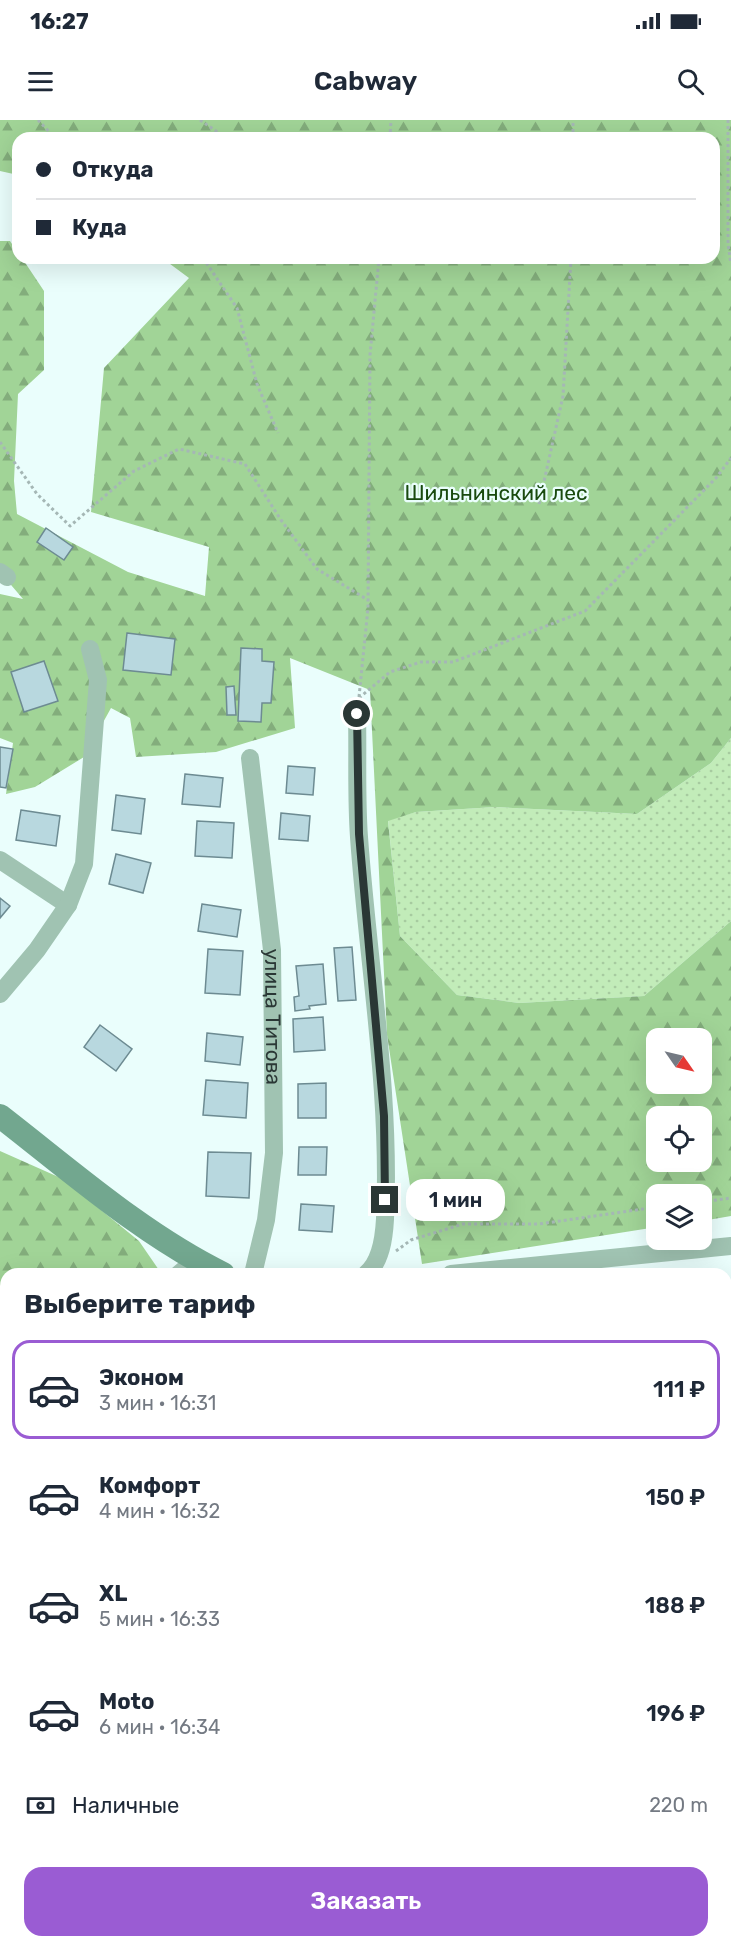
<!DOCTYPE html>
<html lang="ru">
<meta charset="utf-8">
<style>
body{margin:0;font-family:Rubik,sans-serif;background:#f6f6f7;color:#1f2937;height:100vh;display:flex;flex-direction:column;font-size:22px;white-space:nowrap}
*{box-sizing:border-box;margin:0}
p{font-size:20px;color:#747a83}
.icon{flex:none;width:33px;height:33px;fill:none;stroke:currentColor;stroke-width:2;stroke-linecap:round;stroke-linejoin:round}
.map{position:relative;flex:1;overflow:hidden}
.drawer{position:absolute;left:0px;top:1148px;width:732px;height:680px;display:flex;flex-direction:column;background:#fff;border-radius:18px 18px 0 0;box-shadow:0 6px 24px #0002}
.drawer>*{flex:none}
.guide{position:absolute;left:12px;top:12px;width:708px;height:132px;border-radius:18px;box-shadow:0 6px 24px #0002;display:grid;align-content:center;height:132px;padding:0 24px;background:#fff}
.needle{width:39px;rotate:124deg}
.controls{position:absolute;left:646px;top:908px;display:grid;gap:12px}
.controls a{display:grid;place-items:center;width:66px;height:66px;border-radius:12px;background:#fff;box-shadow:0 6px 24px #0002;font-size:30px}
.end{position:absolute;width:27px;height:27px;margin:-14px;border:8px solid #2a3735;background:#fff;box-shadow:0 0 0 3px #fff}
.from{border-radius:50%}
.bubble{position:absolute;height:42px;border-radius:18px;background:#fff;box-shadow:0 6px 24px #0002;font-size:20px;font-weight:600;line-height:42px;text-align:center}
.guide b{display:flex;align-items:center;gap:21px;height:57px;font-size:22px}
.guide b+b{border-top:2px solid #e0e1e3}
.guide i{width:15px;height:15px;background:#1f2937}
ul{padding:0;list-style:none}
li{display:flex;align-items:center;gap:18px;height:99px;margin:0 12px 9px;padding:0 12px;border:3px solid transparent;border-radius:18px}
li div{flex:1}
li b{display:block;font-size:22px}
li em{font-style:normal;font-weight:600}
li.active{border-color:#9a5cd3}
li>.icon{width:54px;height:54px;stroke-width:1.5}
h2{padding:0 24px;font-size:27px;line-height:72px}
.pay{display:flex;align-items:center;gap:15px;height:66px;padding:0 24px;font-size:22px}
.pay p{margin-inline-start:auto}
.primary-button{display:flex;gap:12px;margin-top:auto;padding:12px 24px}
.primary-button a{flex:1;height:69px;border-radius:18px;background:#9a5cd3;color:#fff;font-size:24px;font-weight:600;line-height:69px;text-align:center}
.status{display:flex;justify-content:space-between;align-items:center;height:42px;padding:0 30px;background:#fff;direction:ltr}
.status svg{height:16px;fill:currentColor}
header{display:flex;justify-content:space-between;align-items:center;height:78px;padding:0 24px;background:#fff;font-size:27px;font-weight:600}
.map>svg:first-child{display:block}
</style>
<div class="status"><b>16:27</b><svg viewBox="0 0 49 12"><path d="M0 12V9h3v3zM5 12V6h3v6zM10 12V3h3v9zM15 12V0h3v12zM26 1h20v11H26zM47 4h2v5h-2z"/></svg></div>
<header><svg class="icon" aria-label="menu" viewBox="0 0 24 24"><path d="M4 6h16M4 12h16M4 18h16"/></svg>Cabway<svg class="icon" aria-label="search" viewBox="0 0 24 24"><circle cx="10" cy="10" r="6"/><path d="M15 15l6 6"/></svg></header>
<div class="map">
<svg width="731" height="1826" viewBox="0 0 731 1826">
<defs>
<pattern id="grass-dots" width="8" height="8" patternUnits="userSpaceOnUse" patternTransform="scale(1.5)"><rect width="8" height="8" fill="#c2ecb9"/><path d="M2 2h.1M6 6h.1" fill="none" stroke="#a7cba0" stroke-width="1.8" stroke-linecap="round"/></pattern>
<pattern id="forest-firs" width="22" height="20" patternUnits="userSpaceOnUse" patternTransform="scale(1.5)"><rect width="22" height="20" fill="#a1d497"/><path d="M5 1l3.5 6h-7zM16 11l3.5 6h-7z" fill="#83ad7c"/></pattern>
</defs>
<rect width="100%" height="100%" fill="#eafefc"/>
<g fill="url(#grass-dots)">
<path d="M 731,618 L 731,801 L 644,876 L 519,883 L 457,875 L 400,816 L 388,700 L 416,692 L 495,687 L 637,694 L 711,643 Z"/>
<path d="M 731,1765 L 731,1826 L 560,1826 L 568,1821 L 726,1821 L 726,1766 Z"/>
</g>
<g fill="url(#forest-firs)" fill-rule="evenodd">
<path d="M 0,0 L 731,0 L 731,618 L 711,643 L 637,694 L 495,687 L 416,692 L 388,701 L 400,816 L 457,875 L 519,883 L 644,876 L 731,801 L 731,1096 L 702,1101 L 702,1074 L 657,1074 L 657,1107 L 422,1144 L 387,915 L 370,570 L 290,538 L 295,608 L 216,632 L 136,637 L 130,598 L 111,588 L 84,637 L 35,667 L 6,674 L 13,623 L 0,618 L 0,474 L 23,479 L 0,452 L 0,121 L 10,121 L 18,133 L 18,138 L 22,138 L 44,171 L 44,250 L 18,274 L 14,361 L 17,394 L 128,452 L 205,476 L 209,427 L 91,392 L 104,248 L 189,158 L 162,138 L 714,138 L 714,18 L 18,18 L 18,55 L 0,51 ZM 657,918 L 702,918 L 702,963 L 657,963 ZM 657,996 L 702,996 L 702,1041 L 657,1041 Z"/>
<path d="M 0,1031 L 63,1059 L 139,1121 L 161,1153 L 6,1154 L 6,1216 L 0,1215 Z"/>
<path d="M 6,1276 L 6,1529 L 0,1533 L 0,1278 Z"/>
<path d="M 731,1375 L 731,1493 L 726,1496 L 726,1377 Z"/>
<path d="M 390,1821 L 552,1821 L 540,1826 L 390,1826 Z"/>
</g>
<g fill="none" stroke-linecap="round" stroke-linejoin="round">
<path stroke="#518ba9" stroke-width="4.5" d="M 0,1549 L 6,1549"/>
<g stroke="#62afdb" stroke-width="27">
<path d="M 726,1377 L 731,1375"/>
<path d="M 726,1762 L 731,1764"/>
<path d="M 390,1826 L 390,1821"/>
<path d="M 540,1826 L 552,1821"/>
</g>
</g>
<g fill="#b8d8df" stroke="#6d8b92" stroke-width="1.5">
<path d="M 46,408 L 73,427 L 64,440 L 37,422 Z"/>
<path d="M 127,513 L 175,519 L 171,555 L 123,550 Z"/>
<path d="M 241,528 L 262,529 L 262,541 L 274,542 L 271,583 L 262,583 L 261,602 L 238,601 Z"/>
<path d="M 44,541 L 58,581 L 24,592 L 11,552 Z"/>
<path d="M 234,566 L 236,595 L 227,595 L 226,567 Z"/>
<path d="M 0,627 L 13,629 L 6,668 L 0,667 Z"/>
<path d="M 288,646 L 315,648 L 313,675 L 286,673 Z"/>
<path d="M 185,654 L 223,658 L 220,687 L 182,684 Z"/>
<path d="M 116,675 L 145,679 L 141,714 L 112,710 Z"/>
<path d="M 21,690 L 60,696 L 56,726 L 16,720 Z"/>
<path d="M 281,693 L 310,696 L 308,721 L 279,719 Z"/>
<path d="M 197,701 L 234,703 L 232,738 L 195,736 Z"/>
<path d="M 116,734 L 151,743 L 143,773 L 109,764 Z"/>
<path d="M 0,778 L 10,786 L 0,798 Z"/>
<path d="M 202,784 L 241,790 L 237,817 L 198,811 Z"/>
<path d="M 352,827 L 356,880 L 338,881 L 334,828 Z"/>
<path d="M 208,829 L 243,831 L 240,875 L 205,873 Z"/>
<path d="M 323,844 L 326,884 L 309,886 L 310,889 L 295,891 L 294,877 L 299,876 L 296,846 Z"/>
<path d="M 323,897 L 325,930 L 294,932 L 293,899 Z"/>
<path d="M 100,905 L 132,929 L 116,951 L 84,927 Z"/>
<path d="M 207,913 L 243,917 L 240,945 L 205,941 Z"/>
<path d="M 206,960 L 248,963 L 246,998 L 203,995 Z"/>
<path d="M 326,963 L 326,998 L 298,998 L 298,964 Z"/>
<path d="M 299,1027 L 327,1027 L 326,1055 L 298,1055 Z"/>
<path d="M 208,1032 L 251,1033 L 249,1078 L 206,1076 Z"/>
<path d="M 301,1084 L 334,1086 L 332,1112 L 299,1110 Z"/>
<path d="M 731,1226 L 731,1291 L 726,1291 L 726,1227 Z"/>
<rect x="0" y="1441" width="6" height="36"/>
</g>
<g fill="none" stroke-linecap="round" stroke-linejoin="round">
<g stroke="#a5b7b5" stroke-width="3" stroke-dasharray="3 3" stroke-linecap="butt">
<path d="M 38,0 L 55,18"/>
<path d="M 200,0 L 226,18"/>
<path d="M 728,0 L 728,124 L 731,144"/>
<path d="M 390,18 L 391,0"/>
<path d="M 573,18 L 573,0"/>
<path d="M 203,138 L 237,188 L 257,264 L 278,313"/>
<path d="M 0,322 L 37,374 L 70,406 L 134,351 L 179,329 L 245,344 L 281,400 L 317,449 L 368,480"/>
<path d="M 539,384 L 563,276 L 571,138"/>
<path d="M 359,577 L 368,488 L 370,235 L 379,138"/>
<path d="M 359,578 L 390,552 L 421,542 L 453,542 L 585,491 L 716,358 L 731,338"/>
<path d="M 702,1082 L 731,1078"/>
<path d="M 396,1131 L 411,1120 L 463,1104 L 539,1104 L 657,1087"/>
<path d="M 726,1533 L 731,1531"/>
<path d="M 726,1703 L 731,1706"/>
</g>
<g stroke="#a0c3b2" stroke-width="9">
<path d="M 172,1154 L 191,1138"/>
<path d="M 0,1265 L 6,1258"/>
<path d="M 0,1350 L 6,1357"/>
</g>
<g stroke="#a0c3b2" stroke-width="18">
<path d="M 0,452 L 7,457"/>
<path d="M 357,594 C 358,635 356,676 359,717 C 368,844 391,972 385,1099 C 384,1118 381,1142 366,1154"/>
<path id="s1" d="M 250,638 L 272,830 L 274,1033 L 266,1100 L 253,1154"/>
<path d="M 0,740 L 68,785"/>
<path d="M 0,874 L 37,830 L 68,785 L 84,744 L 98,560 L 90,529"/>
<path d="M 451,1154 L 731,1126"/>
<path d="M 0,1767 L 6,1765"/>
</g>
<g stroke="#72a78f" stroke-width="24">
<path d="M 0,996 C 71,1051 142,1114 223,1154"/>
<path d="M 288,1826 L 288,1821"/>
</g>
</g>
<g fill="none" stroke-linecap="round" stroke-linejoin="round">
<path stroke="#2a3735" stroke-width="8" d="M 357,594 L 359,714 L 384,996 L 385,1080"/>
</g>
<g text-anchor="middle" stroke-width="4.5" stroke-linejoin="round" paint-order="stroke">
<g font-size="21" fill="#194a0e" stroke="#eafefc">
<text x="496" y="380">Шильнинский лес</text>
</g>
<g font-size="21" fill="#2a3735" stroke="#eafefc">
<text dy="7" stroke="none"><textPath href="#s1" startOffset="260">улица Титова</textPath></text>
</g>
</g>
</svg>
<div class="controls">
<a><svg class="needle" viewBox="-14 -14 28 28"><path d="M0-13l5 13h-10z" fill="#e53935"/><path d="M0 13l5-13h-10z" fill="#747a83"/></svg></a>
<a><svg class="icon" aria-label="locate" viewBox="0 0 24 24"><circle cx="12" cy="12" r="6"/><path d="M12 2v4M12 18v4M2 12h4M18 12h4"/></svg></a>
<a><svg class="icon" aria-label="layers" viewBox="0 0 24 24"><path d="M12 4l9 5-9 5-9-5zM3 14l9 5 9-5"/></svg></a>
</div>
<i class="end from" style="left:357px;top:594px"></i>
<i class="end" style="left:385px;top:1080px"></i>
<div class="bubble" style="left:406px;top:1059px;width:99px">1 мин</div>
<div class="guide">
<b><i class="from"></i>Откуда</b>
<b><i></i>Куда</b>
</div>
<section class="drawer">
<h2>Выберите тариф</h2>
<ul>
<li class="active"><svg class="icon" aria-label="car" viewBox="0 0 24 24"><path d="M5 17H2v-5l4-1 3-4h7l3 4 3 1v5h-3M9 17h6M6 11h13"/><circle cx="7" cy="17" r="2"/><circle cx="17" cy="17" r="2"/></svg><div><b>Эконом</b><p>3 мин · 16:31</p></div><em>111 ₽</em></li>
<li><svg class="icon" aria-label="car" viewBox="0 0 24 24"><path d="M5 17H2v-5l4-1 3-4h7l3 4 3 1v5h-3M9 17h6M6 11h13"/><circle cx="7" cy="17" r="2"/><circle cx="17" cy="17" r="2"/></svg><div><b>Комфорт</b><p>4 мин · 16:32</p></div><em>150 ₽</em></li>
<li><svg class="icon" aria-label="car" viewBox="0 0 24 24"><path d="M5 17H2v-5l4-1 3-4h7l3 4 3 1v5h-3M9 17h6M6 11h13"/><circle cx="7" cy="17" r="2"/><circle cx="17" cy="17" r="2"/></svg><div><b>XL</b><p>5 мин · 16:33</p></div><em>188 ₽</em></li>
<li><svg class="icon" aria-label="car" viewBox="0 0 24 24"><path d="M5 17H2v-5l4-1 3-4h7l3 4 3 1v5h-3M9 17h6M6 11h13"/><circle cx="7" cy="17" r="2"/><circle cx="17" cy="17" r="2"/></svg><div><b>Moto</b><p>6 мин · 16:34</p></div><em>196 ₽</em></li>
</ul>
<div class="pay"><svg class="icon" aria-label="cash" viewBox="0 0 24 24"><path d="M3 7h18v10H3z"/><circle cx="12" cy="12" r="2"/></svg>Наличные<p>220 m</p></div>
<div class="primary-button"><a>Заказать</a></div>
</section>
</div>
